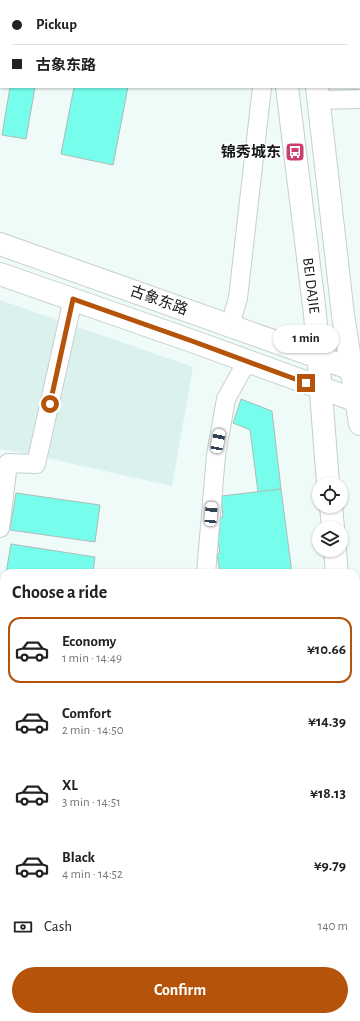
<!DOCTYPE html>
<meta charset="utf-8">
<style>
body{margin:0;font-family:"Alegreya Sans","Noto Sans SC",sans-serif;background:#f2f2f2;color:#222;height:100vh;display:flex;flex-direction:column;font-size:15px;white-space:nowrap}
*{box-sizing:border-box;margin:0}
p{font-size:13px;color:#767676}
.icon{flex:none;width:22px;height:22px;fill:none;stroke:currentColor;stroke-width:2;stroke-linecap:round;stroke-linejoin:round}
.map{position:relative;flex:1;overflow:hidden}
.panel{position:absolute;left:0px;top:569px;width:360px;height:452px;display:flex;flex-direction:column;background:#fff;border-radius:12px 12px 0 0;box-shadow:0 1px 3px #0004}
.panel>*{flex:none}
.banner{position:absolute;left:0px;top:0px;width:360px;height:88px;box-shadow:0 1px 3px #0004;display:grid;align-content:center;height:88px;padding:0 12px;background:#fff}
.fabs{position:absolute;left:312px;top:477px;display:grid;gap:8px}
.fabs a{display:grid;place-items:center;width:36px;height:36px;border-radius:50%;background:#fff;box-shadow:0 1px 3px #0004;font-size:20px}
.end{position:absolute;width:18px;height:18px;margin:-9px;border:5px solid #b45309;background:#fff;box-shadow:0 0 0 2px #fff}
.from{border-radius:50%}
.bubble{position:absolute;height:28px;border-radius:14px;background:#fff;box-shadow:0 1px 3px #0004;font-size:13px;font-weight:600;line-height:28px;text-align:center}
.car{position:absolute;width:12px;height:24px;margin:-12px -6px;border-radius:5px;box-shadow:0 0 3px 1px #0007;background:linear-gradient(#fff 24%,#345 0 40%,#fff 0 76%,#345 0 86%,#fff 0)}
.banner b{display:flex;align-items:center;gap:14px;height:38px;font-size:15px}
.banner b+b{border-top:1px solid #e0e0e0}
.banner i{width:10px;height:10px;background:#222}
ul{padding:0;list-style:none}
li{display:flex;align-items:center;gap:12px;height:66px;margin:0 8px 6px;padding:0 4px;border:2px solid transparent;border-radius:12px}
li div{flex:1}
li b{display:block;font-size:15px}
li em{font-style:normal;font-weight:600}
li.on{border-color:#b45309}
li>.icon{width:36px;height:36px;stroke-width:1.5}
h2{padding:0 12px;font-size:18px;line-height:48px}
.pay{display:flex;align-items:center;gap:10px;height:44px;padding:0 12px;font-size:15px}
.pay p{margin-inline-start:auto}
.cta{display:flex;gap:8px;margin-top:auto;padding:8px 12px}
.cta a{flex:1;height:46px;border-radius:24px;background:#b45309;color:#fff;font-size:16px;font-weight:600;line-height:46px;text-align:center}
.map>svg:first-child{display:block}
</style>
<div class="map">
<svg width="360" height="1021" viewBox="0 0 360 1021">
<rect width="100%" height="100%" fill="#effbf9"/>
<path fill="#dbf1ed" d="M 0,300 L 193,367 L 172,486 L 25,453 L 0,449 Z"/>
<g fill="#76fdeb" stroke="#afbbb9">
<rect x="190" y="0" width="41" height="1"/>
<rect x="0" y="47" width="1" height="17"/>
<path d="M 10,87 L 35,87 L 26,139 L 2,135 Z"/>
<path d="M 74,87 L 128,87 L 113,165 L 61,154 Z"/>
<path d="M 241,399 L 272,411 L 281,489 L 258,492 L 250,430 L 233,423 Z"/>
<path d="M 281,489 L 292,573 L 220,573 L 217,554 L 220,553 L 217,534 L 220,533 L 218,518 L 223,517 L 221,496 Z"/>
<path d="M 16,493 L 100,505 L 95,542 L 10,530 Z"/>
<path d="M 11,544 L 95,557 L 93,573 L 6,573 Z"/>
<path d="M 3,589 L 4,589 L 4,627 L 0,627 L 0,611 Z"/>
<path d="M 0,642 L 4,643 L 4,681 L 0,680 Z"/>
<path d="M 0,695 L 4,696 L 4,734 L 0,733 Z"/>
<path d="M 0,748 L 4,749 L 4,787 L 0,786 Z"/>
<path d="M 0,796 L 4,797 L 4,835 L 0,834 Z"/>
<path d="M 0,928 L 4,929 L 4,957 L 0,956 Z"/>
<path d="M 24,1017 L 107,1017 L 127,1021 L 24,1021 Z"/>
<rect x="320" y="1017" width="22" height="4"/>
</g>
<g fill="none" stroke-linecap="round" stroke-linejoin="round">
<g stroke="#c5d0ce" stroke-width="20">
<g id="minor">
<path d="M 318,100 L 360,99"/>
<path d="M 230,325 L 238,298 L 262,87"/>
<path d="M 0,528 L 8,463 L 36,464 L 73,299"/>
<path d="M 206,573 L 216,455 L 226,399 L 247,361"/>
<path d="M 0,855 L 4,856"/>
<path d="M 0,909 L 4,910"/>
</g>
</g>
<g stroke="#c5d0ce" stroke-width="24">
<g id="major">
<path d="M 278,0 L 278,1"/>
<path d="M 308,0 L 308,1"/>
<path id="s1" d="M 287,87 L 315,314 L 328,484"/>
<path d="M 317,87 L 343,315 L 360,424"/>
<path d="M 0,244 L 360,372"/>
<path d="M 0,274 L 192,341 L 360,402"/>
<path d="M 331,506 L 333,528"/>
<path d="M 335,550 L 337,573"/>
<path d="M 356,713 L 360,741"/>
</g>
</g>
<use href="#minor" stroke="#fff" stroke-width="18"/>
<use href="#major" stroke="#fff" stroke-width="22"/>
</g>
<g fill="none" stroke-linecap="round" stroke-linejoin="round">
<path stroke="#b45309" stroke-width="5" d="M 50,404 L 73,299 L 192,341 L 306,383"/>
</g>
<defs>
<g id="bus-square" transform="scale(1)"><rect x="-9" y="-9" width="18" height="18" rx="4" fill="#cb3f6f" stroke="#fff"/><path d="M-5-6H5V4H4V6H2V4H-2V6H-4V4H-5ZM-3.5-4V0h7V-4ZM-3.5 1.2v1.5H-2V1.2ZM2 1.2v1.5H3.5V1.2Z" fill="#fff"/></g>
</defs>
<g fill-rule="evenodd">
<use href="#bus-square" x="295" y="152"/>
</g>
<g text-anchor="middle" stroke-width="3" stroke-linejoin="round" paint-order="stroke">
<g font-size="15" font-weight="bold" fill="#131716" stroke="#fff" text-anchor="end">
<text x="281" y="157">锦秀城东</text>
</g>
<g font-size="15" fill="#131716" stroke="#fff">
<text dy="5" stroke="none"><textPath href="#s1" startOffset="200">BEI DAJIE</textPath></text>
<text transform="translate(159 300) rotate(20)" y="5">古象东路</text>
</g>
</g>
</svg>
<div class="fabs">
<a><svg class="icon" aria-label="locate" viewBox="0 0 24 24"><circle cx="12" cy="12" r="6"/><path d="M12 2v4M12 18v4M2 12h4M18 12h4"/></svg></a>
<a><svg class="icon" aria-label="layers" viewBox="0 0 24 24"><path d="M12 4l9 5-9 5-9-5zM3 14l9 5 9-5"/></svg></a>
</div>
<i class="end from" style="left:50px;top:404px"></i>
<i class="end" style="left:306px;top:383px"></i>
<div class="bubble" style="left:273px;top:325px;width:66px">1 min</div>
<i class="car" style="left:218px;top:441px;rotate:11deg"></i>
<i class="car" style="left:211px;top:514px;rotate:4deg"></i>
<div class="banner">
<b><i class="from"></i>Pickup</b>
<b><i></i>古象东路</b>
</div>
<section class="panel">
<h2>Choose a ride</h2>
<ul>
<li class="on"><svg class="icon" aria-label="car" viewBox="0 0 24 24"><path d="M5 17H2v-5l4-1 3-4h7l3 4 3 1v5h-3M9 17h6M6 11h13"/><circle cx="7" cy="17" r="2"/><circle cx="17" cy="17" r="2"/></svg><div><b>Economy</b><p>1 min · 14:49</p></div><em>¥10.66</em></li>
<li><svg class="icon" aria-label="car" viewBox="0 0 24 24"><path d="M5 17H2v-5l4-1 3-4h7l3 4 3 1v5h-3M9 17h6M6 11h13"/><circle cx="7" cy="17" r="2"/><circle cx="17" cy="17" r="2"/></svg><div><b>Comfort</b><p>2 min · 14:50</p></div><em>¥14.39</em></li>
<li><svg class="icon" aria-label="car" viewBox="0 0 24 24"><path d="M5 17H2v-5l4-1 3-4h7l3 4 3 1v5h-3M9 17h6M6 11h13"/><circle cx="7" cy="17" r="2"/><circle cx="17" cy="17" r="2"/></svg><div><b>XL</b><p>3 min · 14:51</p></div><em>¥18.13</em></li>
<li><svg class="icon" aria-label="car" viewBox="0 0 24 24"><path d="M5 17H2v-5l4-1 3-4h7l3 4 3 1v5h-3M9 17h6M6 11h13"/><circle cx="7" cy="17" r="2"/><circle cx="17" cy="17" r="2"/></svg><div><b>Black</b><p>4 min · 14:52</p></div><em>¥9.79</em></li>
</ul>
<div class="pay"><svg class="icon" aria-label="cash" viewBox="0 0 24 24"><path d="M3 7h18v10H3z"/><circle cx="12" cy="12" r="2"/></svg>Cash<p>140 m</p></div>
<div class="cta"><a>Confirm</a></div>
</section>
</div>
